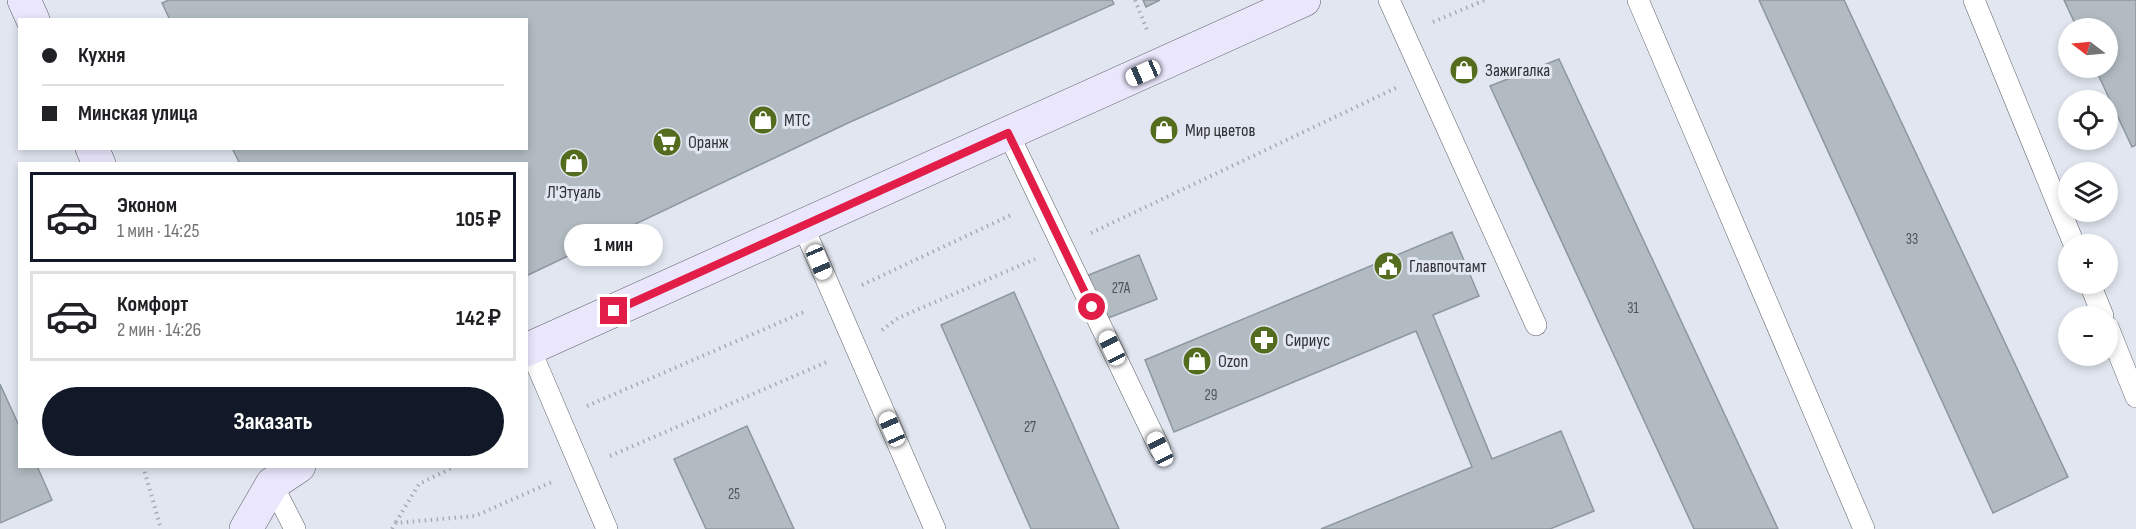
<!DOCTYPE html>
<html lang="ru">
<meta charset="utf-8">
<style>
body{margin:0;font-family:"Sofia Sans Condensed",sans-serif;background:#f6f6f6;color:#202124;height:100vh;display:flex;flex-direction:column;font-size:22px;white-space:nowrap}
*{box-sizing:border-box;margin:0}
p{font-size:20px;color:#757577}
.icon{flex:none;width:33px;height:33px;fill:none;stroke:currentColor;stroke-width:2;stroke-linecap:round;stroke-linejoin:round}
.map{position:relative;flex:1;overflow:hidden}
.sheet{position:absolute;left:18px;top:162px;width:510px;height:306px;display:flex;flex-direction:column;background:#fff;border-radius:0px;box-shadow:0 3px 9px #0003}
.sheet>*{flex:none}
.banner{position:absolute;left:18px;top:18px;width:510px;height:132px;border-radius:0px;box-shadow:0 3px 9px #0003;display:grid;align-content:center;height:132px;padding:0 24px;background:#fff}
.needle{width:39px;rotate:286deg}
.buttons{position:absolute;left:2058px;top:18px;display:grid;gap:12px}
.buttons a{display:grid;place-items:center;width:60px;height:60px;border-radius:50%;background:#fff;box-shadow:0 3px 9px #0003;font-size:30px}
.end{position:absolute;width:27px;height:27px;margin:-14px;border:8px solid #e11d48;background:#fff;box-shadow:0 0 0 3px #fff}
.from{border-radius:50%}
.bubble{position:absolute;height:42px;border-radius:21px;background:#fff;box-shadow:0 3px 9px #0003;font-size:20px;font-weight:700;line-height:42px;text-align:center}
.car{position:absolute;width:18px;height:36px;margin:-18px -9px;border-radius:8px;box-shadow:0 0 4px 2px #0007;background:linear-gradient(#fff 24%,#345 0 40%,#fff 0 76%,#345 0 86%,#fff 0)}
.banner b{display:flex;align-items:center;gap:21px;height:57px;font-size:22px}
.banner b+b{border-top:2px solid #e0e0e0}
.banner i{width:15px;height:15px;background:#202124}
ul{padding:10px 0 0;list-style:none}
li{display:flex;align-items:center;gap:18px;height:90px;margin:0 12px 9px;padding:0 12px;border:3px solid #e0e0e0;border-radius:0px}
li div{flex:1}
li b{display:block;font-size:22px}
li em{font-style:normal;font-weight:700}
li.selected{border-color:#111827}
li>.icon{width:54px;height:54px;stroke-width:1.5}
.cta{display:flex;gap:12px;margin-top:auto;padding:12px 24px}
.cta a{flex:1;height:69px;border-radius:36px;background:#111827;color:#fff;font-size:24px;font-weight:700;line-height:69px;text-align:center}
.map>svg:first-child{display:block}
</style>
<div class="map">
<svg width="2136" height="529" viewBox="0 0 2136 529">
<rect width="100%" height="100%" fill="#e1e6f0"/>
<g fill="#b1bbc1" stroke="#8e979e" stroke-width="1.5">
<path d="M 169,0 L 1112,0 L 1114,4 L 848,123 L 526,276 L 526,164 L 240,164 L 232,148 L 526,148 L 526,20 L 170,20 L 162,3 Z"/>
<path d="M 1143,0 L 1160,0 L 1146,7 Z"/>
<path d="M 1759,0 L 1844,0 L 2068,477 L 1993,513 Z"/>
<path d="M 2064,0 L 2136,0 L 2136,145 L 2132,147 L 2095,68 L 2108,68 L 2108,28 L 2077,28 Z"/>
<path d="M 1469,57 L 1476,76 L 1459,82 L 1453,63 Z"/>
<path d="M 1559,59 L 1778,529 L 1694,529 L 1490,86 Z"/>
<path d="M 1452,232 L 1479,296 L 1433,315 L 1492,459 L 1561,431 L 1594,511 L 1550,529 L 1321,529 L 1472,467 L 1416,331 L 1174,432 L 1145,360 Z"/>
<path d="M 1139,255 L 1157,299 L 1103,320 L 1086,276 Z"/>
<path d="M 1014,292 L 1119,529 L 1031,529 L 941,325 Z"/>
<path d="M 0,384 L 20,428 L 20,466 L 37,466 L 52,500 L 0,523 Z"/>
<path d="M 747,426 L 794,529 L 706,529 L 674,459 Z"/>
</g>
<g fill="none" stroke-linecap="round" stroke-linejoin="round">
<g stroke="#5b5f67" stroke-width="22">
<g id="lane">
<path d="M 1389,0 L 1536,325"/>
<path d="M 1638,0 L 1864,529"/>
<path d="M 1974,0 L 2074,244"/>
<path d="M 1008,133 L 1160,449"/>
<path d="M 803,226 L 935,529"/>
<path d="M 2090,284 L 2103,316"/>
<path d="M 2108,327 L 2136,397"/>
<path d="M 530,349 L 607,529"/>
<path d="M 272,484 L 295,529"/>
</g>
</g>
<g stroke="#5b5f67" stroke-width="34">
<g id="secondary">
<path d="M 24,0 L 33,20"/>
<path d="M 92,148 L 99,164"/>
<path d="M 526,350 L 1304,0"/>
<path d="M 246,529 L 272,484 L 299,466"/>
</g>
</g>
<g stroke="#a7abb3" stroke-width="4" stroke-dasharray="1.5 4.5" stroke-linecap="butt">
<path d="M 1135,0 L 1147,30"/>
<path d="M 1433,22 L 1485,0"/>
<path d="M 1091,233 L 1396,88"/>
<path d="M 862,285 L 1013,214"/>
<path d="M 882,330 L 898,318 L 1035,259"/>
<path d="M 587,406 L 806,311"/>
<path d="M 610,456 L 829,361"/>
<path d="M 143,466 L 161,529"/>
<path d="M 396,522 L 419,484 L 456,466"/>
<path d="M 392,529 L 396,523 L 475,516 L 554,481"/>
</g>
<use href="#lane" stroke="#fff" stroke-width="21"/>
<use href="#secondary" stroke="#eae6fc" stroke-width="33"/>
</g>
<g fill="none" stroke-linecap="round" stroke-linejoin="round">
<path stroke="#e11d48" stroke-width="8" d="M 614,311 L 1008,133 L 1092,307"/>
</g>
<defs>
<g id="shop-disc" transform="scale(1.5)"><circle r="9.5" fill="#536c1e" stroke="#e1e6f0"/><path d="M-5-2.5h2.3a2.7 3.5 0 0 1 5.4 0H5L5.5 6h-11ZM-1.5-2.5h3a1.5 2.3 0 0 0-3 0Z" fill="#fff"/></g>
<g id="supermarket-disc" transform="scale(1.5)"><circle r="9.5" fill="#536c1e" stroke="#e1e6f0"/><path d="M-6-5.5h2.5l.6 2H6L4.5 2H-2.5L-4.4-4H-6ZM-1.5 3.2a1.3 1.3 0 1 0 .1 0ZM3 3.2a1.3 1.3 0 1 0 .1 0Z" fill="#fff"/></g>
<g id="civic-disc" transform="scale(1.5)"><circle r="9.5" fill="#536c1e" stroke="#e1e6f0"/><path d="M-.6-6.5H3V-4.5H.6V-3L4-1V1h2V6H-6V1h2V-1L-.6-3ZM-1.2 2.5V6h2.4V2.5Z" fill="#fff"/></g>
<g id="pharmacy-disc" transform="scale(1.5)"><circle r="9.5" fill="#536c1e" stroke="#e1e6f0"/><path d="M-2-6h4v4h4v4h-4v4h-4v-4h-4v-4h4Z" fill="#fff"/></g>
</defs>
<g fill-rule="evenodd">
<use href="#shop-disc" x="1464" y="70"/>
<use href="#shop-disc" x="763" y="120"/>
<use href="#shop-disc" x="1164" y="130"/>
<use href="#supermarket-disc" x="667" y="142"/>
<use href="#shop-disc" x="574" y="163"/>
<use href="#civic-disc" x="1388" y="266"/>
<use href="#pharmacy-disc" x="1264" y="340"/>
<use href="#shop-disc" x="1197" y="361"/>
</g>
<g text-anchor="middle" stroke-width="6" stroke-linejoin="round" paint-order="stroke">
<g font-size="15" fill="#51555a">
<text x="1912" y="244">33</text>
<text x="1121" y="293">27А</text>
<text x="1633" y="313">31</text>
<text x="1211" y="400">29</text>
<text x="1030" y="432">27</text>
<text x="734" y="499">25</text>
</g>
<g font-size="18" fill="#313337" stroke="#e1e6f0" text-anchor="start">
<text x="1485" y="76">Зажигалка</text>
<text x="784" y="126">МТС</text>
<text x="1185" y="136">Мир цветов</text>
<text x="688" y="148">Оранж</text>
<text x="574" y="198" text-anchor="middle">Л'Этуаль</text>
<text x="1409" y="272">Главпочтамт</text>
<text x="1285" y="346">Сириус</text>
<text x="1218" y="367">Ozon</text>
</g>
</g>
</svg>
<div class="buttons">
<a><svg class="needle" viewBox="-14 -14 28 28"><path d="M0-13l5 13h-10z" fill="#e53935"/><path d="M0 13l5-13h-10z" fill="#757577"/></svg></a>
<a><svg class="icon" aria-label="locate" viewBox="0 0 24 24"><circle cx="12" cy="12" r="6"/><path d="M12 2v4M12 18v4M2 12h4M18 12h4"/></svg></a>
<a><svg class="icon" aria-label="layers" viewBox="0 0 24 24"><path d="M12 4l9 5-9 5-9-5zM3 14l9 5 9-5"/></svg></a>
<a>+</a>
<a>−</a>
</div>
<i class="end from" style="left:1092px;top:307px"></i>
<i class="end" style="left:614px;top:311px"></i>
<div class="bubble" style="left:564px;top:224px;width:99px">1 мин</div>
<i class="car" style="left:1143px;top:73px;rotate:246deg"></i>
<i class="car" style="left:819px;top:262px;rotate:157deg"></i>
<i class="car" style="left:1112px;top:348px;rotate:334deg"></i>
<i class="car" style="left:892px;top:429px;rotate:336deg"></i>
<i class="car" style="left:1160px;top:449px;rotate:334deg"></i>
<div class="banner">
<b><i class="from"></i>Кухня</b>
<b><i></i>Минская улица</b>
</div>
<section class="sheet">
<ul>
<li class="selected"><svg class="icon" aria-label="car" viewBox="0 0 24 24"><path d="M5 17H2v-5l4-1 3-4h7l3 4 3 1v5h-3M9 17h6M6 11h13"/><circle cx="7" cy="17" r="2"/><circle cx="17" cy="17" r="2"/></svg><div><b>Эконом</b><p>1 мин · 14:25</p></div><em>105 ₽</em></li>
<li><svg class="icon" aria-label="car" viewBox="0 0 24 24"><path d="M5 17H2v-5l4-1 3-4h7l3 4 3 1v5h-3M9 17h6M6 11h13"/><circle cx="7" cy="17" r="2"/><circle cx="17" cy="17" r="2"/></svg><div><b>Комфорт</b><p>2 мин · 14:26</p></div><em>142 ₽</em></li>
</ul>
<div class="cta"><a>Заказать</a></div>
</section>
</div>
